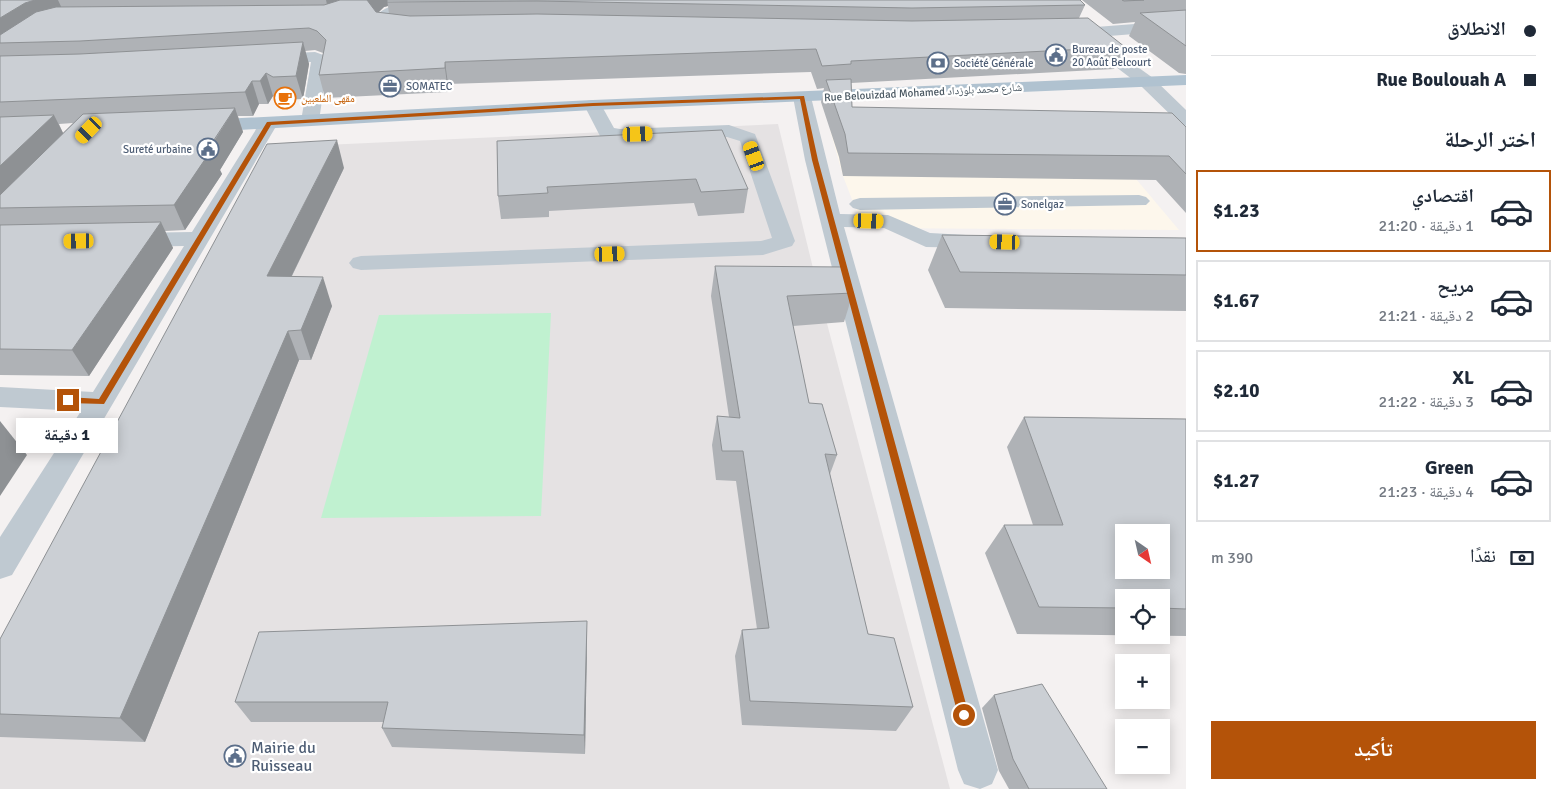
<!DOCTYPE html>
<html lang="ar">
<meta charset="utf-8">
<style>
body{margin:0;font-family:Signika,"Noto Naskh Arabic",sans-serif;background:#f2f2f3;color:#1f2937;direction:rtl;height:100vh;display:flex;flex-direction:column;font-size:19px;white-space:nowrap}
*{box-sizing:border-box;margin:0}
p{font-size:16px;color:#747a83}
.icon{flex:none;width:28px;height:28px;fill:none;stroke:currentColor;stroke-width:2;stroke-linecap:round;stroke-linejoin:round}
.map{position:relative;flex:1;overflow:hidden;direction:ltr}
.side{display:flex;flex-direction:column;background:#fff;width:375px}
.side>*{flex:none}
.banner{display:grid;align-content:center;height:110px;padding:0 25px;background:#fff}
.needle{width:32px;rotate:146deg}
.controls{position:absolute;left:1115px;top:524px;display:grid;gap:10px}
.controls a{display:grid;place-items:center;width:55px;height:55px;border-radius:0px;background:#fff;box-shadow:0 2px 12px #0003;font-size:25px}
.end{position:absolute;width:22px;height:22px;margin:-11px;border:6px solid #b45309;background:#fff;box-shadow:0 0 0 2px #fff}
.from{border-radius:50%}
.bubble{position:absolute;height:35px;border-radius:0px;background:#fff;box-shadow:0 2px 12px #0003;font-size:16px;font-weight:800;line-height:35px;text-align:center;direction:rtl}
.car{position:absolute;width:15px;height:30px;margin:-15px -8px;border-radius:6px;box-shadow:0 0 4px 1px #0007;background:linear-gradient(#f5c518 24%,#345 0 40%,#f5c518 0 76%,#345 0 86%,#f5c518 0)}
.banner b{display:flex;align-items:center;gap:18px;height:48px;font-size:19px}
.banner b+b{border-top:1px solid #e0e1e3}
.banner i{width:12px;height:12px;background:#1f2937}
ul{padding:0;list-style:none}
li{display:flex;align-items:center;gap:15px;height:82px;margin:0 10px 8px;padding:0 15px;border:2px solid #e0e1e3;border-radius:0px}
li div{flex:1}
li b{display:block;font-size:19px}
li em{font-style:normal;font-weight:800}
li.on{border-color:#b45309}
li>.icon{width:45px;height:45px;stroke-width:1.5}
h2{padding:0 25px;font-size:22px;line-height:60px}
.pay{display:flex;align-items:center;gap:12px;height:55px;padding:0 25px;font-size:19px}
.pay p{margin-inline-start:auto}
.button{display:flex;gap:10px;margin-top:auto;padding:10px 25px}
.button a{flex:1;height:58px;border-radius:0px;background:#b45309;color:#fff;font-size:20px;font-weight:800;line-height:58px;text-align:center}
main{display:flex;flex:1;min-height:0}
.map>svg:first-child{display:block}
</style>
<main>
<section class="side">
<div class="banner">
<b><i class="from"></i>الانطلاق</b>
<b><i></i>Rue Boulouah A</b>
</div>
<h2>اختر الرحلة</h2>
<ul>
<li class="on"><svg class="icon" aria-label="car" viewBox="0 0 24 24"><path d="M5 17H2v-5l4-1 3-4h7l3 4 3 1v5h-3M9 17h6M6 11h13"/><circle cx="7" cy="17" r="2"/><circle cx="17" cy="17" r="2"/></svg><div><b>اقتصادي</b><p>1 دقيقة · 21:20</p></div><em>$1.23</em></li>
<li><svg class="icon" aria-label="car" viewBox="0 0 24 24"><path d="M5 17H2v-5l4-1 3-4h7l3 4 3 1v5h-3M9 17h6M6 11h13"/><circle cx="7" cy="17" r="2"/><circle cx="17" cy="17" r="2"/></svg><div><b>مريح</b><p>2 دقيقة · 21:21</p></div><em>$1.67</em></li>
<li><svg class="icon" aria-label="car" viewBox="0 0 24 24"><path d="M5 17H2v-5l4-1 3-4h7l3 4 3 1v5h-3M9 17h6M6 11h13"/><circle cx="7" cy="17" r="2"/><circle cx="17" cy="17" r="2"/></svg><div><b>XL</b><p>3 دقيقة · 21:22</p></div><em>$2.10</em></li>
<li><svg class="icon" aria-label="car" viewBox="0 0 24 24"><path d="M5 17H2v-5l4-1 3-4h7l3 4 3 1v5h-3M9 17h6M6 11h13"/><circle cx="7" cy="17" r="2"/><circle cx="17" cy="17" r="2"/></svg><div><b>Green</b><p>4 دقيقة · 21:23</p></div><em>$1.27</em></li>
</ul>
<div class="pay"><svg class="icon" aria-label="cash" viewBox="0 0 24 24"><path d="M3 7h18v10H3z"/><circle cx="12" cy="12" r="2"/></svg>نقدًا<p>390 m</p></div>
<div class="button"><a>تأكيد</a></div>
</section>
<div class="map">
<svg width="1186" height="789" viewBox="0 0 1186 789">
<rect width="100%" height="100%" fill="#f4f1f1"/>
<path fill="#fdf7ec" d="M 830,130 L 1099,135 L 1179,230 L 863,228 L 843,176 Z"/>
<path fill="#e5e2e3" d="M 778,124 L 820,297 L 950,789 L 0,789 L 0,674 L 281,147 Z"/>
<path fill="#c0f1d0" d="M 551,313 L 541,516 L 321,518 L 379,315 Z"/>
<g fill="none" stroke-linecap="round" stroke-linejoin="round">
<g fill="#bfc9d1" fill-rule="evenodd">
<path d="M 437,0 L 497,0 L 490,4 C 468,6 401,5 388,20 L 390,25 L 404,25 L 412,30 L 404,35 L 380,32 L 372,20 C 387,0 415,2 437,0 Z"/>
<path d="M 1186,20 L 1186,30 L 1096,37 L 1153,78 L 1186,110 L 1186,126 L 1180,124 L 1141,86 L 1082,41 L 1075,33 L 1083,28 Z"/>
<path d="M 315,52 L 326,56 L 328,59 L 319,121 L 316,125 L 304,125 L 301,121 L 311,62 L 271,64 L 263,59 L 271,54 Z"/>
<path d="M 802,92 L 808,93 L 811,97 L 840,214 L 888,215 L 930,233 L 984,236 L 987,241 L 984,246 L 976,248 L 926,247 L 884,228 L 844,227 L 998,770 L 992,784 L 980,789 L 964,784 L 958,770 L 805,160 L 793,97 L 796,93 Z"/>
<path d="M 593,100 L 599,101 L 614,128 L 620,129 L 729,125 L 755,134 L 795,241 L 792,246 L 763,255 L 361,270 L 353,268 L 349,263 L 353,258 L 361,256 L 761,241 L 772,238 L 740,141 L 727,137 L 620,141 L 600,136 L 584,105 L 587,101 Z"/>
<path d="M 269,117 L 276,119 L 278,123 L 12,575 L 0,579 L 0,537 L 81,411 L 0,407 L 0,387 L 93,392 L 184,246 L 131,247 L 123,245 L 120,240 L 123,235 L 131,233 L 192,232 L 260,123 L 262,119 Z"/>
<path d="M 1139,195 L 1146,197 L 1150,201 L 1146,205 L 860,210 L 853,208 L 849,204 L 853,200 L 860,198 Z"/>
</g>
<path fill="#b0c2d0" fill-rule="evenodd" d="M 1186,75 L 1186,85 L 593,110 L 204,132 L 197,130 L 195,126 L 197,122 L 204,120 L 593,100 Z"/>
</g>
<g fill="#afb2b6" fill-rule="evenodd">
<path d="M 0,0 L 1080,0 L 1085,5 L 1079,18 L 1125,47 L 1114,69 L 851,83 L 852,107 L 1186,127 L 1186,213 L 1156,180 L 843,176 L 839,157 L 821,102 L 824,88 L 817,89 L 811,72 L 448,84 L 448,92 L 325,98 L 319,75 L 323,53 L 315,50 L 305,51 L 309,64 L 303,99 L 280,100 L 273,96 L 268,104 L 259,104 L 253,116 L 238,116 L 243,132 L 220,170 L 222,174 L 185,230 L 165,231 L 173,248 L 89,376 L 0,375 ZM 388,6 L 389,14 L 378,13 L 384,7 ZM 73,123 L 63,133 L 59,124 Z"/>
<path d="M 1082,0 L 1186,0 L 1186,74 L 1179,73 L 1129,36 L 1135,22 L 1113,24 Z"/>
<path d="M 497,141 L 748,189 L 744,213 L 698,216 L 694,203 L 549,211 L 549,217 L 501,219 L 498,196 Z"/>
<path d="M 344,168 L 292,276 L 332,306 L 311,360 L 299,360 L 145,742 L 0,737 L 0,639 Z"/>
<path d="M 942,235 L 1186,238 L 1186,311 L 945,308 L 928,270 Z"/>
<path d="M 715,266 L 853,293 L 844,322 L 793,326 L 809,403 L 837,455 L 830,474 L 868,634 L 913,707 L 896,731 L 742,725 L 735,656 L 742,630 L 757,629 L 736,481 L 716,480 L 712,445 L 717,416 L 729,417 L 711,296 Z"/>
<path d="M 1024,417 L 1186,419 L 1186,636 L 1017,634 L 985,553 L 1004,525 L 1033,525 L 1007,447 ZM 1124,598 L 1161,598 L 1161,635 L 1124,635 Z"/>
<path d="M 587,643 L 585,754 L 392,747 L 382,728 L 384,722 L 251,722 L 235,702 Z"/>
<path d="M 994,695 L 1107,789 L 1009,789 L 999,771 L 982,708 Z"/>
</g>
<g fill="#8e9194">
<path d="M 35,0 L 58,0 L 65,15 L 0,43 L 0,18 L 25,3 Z"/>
<path d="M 326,0 L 349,0 L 329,13 Z"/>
<path d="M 366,0 L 387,0 L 388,6 L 384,7 L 370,20 Z"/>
<path d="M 303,42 L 309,64 L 303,99 L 296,76 Z"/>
<path d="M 445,62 L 448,84 L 448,92 L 445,68 Z"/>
<path d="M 266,73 L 273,96 L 268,104 L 260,81 Z"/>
<path d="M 252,81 L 259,104 L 253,116 L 245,92 Z"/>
<path d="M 235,108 L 243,132 L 220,170 L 222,174 L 185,230 L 174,205 Z"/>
<path d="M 54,115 L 66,139 L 0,206 L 0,166 Z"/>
<path d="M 337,140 L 344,168 L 277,306 L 267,276 Z"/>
<path d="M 161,222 L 173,248 L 89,376 L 72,350 Z"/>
<path d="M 323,277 L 332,306 L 311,360 L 301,330 Z"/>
<path d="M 288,331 L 299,360 L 145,742 L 120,718 Z"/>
<path d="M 0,421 L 27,455 L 0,496 Z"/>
<path d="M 587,621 L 587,643 L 585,754 L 584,735 Z"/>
</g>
<g fill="#cbcfd4" stroke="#8e9194" fill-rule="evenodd">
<path d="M 0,0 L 35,0 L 25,3 L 0,18 Z"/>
<path d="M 340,0 L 367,0 L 376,12 L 410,16 L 537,14 L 912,21 L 1088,18 L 1125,47 L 851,61 L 851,64 L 822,66 L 816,49 L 445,62 L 445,68 L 319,75 L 326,40 L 317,31 L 309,28 L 80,41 L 0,43 L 0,35 L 36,12 L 56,7 L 324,5 Z"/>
<path d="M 387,0 L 1080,0 L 1085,5 L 912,8 L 537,1 L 387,2 Z"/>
<path d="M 1122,0 L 1144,0 L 1124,1 Z"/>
<path d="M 1186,10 L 1186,46 L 1140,13 Z"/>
<path d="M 303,42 L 296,76 L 273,77 L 266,73 L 260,81 L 252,81 L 245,92 L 0,102 L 0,56 L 80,54 Z"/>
<path d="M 851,79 L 852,107 L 1172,113 L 1186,127 L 1186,174 L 1169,156 L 848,153 L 845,134 L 826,80 Z"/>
<path d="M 235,108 L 208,149 L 212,149 L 174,205 L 0,208 L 0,195 L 83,114 Z"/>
<path d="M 54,115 L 0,166 L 0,117 Z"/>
<path d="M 722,130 L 748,189 L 701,192 L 696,179 L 547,187 L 548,193 L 498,196 L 497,141 Z"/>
<path d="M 337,140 L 267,276 L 323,277 L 301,330 L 288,331 L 120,718 L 0,714 L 0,639 L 267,144 Z"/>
<path d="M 161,222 L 72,350 L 0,349 L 0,225 Z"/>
<path d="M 942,235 L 1186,238 L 1186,275 L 960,272 Z"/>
<path d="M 715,266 L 846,267 L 853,293 L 787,296 L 809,403 L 822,404 L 837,455 L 825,454 L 868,634 L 894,638 L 913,707 L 750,701 L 742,630 L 769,628 L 743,451 L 722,451 L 717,416 L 740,418 Z"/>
<path d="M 1024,417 L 1186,419 L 1186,609 L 1161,608 L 1161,598 L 1124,598 L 1124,608 L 1039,607 L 1004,525 L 1063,525 ZM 1124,532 L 1161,532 L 1161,570 L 1124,570 Z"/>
<path d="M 587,621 L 584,735 L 382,728 L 388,702 L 235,702 L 259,632 Z"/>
<path d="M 1042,684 L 1107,789 L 1029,789 L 1013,759 L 994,695 Z"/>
</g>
<path fill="#b45309" d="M 804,96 L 818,160 L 969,715 L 964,720 L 958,715 L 812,160 L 800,99 L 593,106 L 271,125 L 104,404 L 68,403 L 64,400 L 68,397 L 99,399 L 267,122 L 593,103 Z"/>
<defs>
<g id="civic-ring" transform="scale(1.125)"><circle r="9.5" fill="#fff" stroke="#5c6f8a" stroke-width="1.5"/><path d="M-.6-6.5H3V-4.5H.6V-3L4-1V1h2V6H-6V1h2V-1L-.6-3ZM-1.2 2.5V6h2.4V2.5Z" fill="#5c6f8a"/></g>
<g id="bank-ring" transform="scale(1.125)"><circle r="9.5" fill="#fff" stroke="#5c6f8a" stroke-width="1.5"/><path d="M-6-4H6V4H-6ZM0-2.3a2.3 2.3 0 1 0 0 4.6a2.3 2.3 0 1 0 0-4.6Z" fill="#5c6f8a"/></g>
<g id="office-ring" transform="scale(1.125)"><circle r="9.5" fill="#fff" stroke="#5c6f8a" stroke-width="1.5"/><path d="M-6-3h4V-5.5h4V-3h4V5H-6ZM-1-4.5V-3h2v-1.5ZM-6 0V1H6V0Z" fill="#5c6f8a"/></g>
<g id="cafe-ring" transform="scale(1.125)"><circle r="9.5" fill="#fff" stroke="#e8710a" stroke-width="1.5"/><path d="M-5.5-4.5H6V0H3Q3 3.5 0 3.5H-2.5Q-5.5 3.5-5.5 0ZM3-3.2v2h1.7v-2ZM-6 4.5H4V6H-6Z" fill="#e8710a"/></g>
</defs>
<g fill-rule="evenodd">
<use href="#civic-ring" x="1056" y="55"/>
<use href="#bank-ring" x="938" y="63"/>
<use href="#office-ring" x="390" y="86"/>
<use href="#cafe-ring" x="285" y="98"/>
<use href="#civic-ring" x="208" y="149"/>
<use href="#office-ring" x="1005" y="204"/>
<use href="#civic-ring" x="235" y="756"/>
</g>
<g text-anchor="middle" stroke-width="4.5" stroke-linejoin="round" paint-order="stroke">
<g font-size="11" fill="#4e5e75" stroke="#fff" text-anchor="start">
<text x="1072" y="53">Bureau de poste<tspan x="1072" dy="13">20 Août Belcourt</tspan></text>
<text x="954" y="67">Société Générale</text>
<text x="406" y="90">SOMATEC</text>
<text x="192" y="153" text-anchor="end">Sureté urbaine</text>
<text x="1021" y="208">Sonelgaz</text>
</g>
<g font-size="11" fill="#485660" stroke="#fff">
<text transform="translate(923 92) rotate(-3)" y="4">Rue Belouizdad Mohamed شارع محمد بلوزداد</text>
</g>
<g font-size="11" fill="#c56008" stroke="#fff" text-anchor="start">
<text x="301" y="102">مقهى الملعبين</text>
</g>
<g font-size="16" fill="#4e5e75" stroke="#fff" text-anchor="start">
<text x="251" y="753">Mairie du<tspan x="251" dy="18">Ruisseau</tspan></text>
</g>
</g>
</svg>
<div class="controls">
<a><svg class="needle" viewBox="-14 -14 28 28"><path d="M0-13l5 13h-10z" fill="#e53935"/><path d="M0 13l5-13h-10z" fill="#747a83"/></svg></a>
<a><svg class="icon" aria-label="locate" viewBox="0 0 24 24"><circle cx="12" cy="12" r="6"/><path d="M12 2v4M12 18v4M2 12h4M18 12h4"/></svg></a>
<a>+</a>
<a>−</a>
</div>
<i class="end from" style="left:964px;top:715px"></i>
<i class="end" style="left:68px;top:400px"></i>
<div class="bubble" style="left:16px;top:418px;width:102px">1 دقيقة</div>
<i class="car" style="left:89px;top:130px;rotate:224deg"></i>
<i class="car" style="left:638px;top:134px;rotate:88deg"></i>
<i class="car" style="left:754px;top:156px;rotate:340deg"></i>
<i class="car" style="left:869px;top:221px;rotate:92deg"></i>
<i class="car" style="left:79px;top:241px;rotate:269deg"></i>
<i class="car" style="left:1005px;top:242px;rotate:272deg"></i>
<i class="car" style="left:610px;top:254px;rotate:88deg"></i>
</div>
</main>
